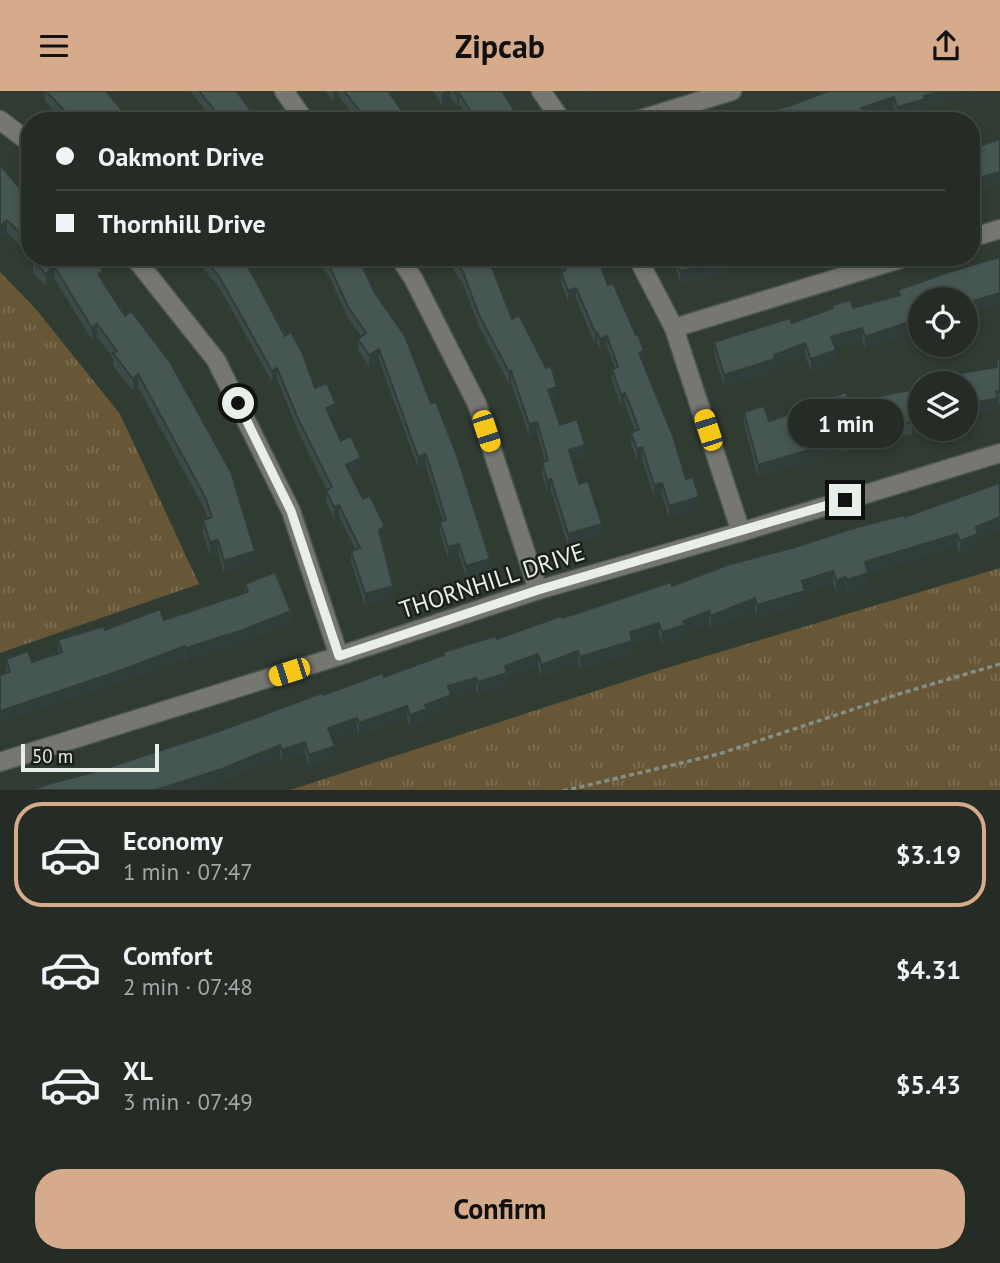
<!DOCTYPE html>
<meta charset="utf-8">
<style>
body{margin:0;font-family:"PT Sans",sans-serif;background:#303832;color:#f1f3f6;height:100vh;display:flex;flex-direction:column;font-size:26px;white-space:nowrap}
*{box-sizing:border-box;margin:0}
p{font-size:23px;color:#a3a7a7}
.icon{flex:none;width:38px;height:38px;fill:none;stroke:currentColor;stroke-width:2;stroke-linecap:round;stroke-linejoin:round}
.map{position:relative;height:699px;overflow:hidden}
.details{display:flex;flex-direction:column;background:#242c25;flex:1}
.details>*{flex:none}
.guide{position:absolute;left:21px;top:21px;width:959px;height:154px;border-radius:28px;box-shadow:0 4px 10px #0003,0 0 0 2px #414842;display:grid;align-content:center;height:154px;padding:0 35px;background:#242c25}
.fabs{position:absolute;left:908px;top:196px;display:grid;gap:14px}
.fabs a{display:grid;place-items:center;width:70px;height:70px;border-radius:50%;background:#242c25;box-shadow:0 4px 10px #0003,0 0 0 2px #414842;font-size:35px}
.scale{position:absolute;left:21px;bottom:18px;width:138px;box-sizing:border-box;padding-left:7px;border:4px solid #e8efe8;border-top:0;font-size:19px;line-height:24px;white-space:nowrap;color:#e8efe8;-webkit-text-stroke:5px #1b201c;paint-order:stroke}
.end{position:absolute;width:32px;height:32px;margin:-16px;border:9px solid #e8efe8;background:#111;box-shadow:0 0 0 4px #111}
.from{border-radius:50%}
.bubble{position:absolute;height:49px;border-radius:24px;background:#242c25;box-shadow:0 4px 10px #0003,0 0 0 2px #414842;font-size:23px;font-weight:600;line-height:49px;text-align:center}
.car{position:absolute;width:21px;height:42px;margin:-21px -10px;border-radius:9px;box-shadow:0 0 5px 2px #0007;background:linear-gradient(#f5c518 24%,#345 0 40%,#f5c518 0 76%,#345 0 86%,#f5c518 0)}
.guide b{display:flex;align-items:center;gap:24px;height:66px;font-size:26px}
.guide b+b{border-top:2px solid #414842}
.guide i{width:18px;height:18px;background:#f1f3f6}
ul{padding:12px 0 0;list-style:none}
li{display:flex;align-items:center;gap:21px;height:105px;margin:0 14px 10px;padding:0 21px;border:4px solid transparent;border-radius:28px}
li div{flex:1}
li b{display:block;font-size:26px}
li em{font-style:normal;font-weight:600}
li.current{border-color:#d6ab8b}
li>.icon{width:63px;height:63px;stroke-width:1.5}
.button{display:flex;gap:14px;margin-top:auto;padding:14px 35px}
.button a{flex:1;height:80px;border-radius:28px;background:#d6ab8b;color:#111;font-size:28px;font-weight:600;line-height:80px;text-align:center}
header{display:flex;justify-content:space-between;align-items:center;height:91px;padding:0 35px;background:#d6ab8b;color:#111;font-size:32px;font-weight:600}
.map>svg:first-child{display:block}
</style>
<header><svg class="icon" aria-label="menu" viewBox="0 0 24 24"><path d="M4 6h16M4 12h16M4 18h16"/></svg>Zipcab<svg class="icon" aria-label="share" viewBox="0 0 24 24"><path d="M12 15V3M7 8l5-5 5 5M5 13v7h14v-7"/></svg></header>
<div class="map">
<svg width="1000" height="700" viewBox="0 0 1000 700">
<defs>
<pattern id="grass-tufts" width="24" height="20" patternUnits="userSpaceOnUse" patternTransform="scale(1.75)"><rect width="24" height="20" fill="#685737"/><path d="M3 7l-1-3M5 7V3M7 7l1-3M15 17l-1-3M17 17v-4M19 17l1-3" fill="none" stroke="#7e6f54"/></pattern>
</defs>
<rect width="100%" height="100%" fill="#303b31"/>
<g fill="url(#grass-tufts)">
<path d="M 0,181 L 35,217 L 120,323 L 199,493 L 0,562 Z"/>
<path d="M 1000,477 L 1000,699 L 290,699 L 660,579 Z"/>
</g>
<g fill="none" stroke-linecap="round" stroke-linejoin="round">
<g stroke="#4d584e" stroke-width="21">
<g id="minor">
<path d="M 284,0 L 305,30"/>
<path d="M 541,0 L 562,30"/>
<path d="M 0,29 L 30,52"/>
<path d="M 635,30 L 732,0"/>
<path d="M 971,147 L 1000,138"/>
<path d="M 134,166 L 216,269 L 291,420 L 339,565"/>
<path d="M 399,166 L 413,187 L 477,313 L 538,499"/>
<path d="M 637,166 L 674,237 L 741,441"/>
<path d="M 674,237 L 907,166"/>
<path d="M 0,671 L 339,565 L 538,499 L 741,441 L 1000,362"/>
</g>
</g>
<path stroke="#858e86" stroke-width="3.5" stroke-dasharray="5 3.5" stroke-linecap="butt" d="M 563,700 L 719,663 L 902,602 L 1000,573"/>
<use href="#minor" stroke="#767770" stroke-width="18"/>
</g>
<g fill="#3c4b47">
<path d="M 45,0 L 106,0 L 131,30 L 64,30 L 45,10 Z"/>
<path d="M 190,0 L 236,0 L 259,30 L 214,30 Z"/>
<path d="M 326,0 L 388,0 L 409,30 L 359,30 L 339,6 L 333,11 Z"/>
<path d="M 434,0 L 502,0 L 521,30 L 470,30 L 459,13 L 457,15 L 451,7 L 442,14 L 434,2 Z"/>
<path d="M 978,0 L 925,17 L 925,19 L 897,28 L 894,18 L 865,27 L 734,29 L 792,14 Z"/>
<path d="M 0,74 L 30,109 L 30,164 L 7,142 Z"/>
<path d="M 32,166 L 93,166 L 103,190 L 255,472 L 224,482 L 218,461 L 210,464 L 203,442 L 203,429 L 208,428 L 205,419 L 138,296 L 133,300 L 113,275 L 113,267 L 97,246 L 92,249 L 54,187 L 46,195 L 33,182 L 33,170 L 34,168 Z"/>
<path d="M 194,166 L 243,166 L 315,297 L 336,324 L 330,326 L 341,350 L 361,378 L 351,383 L 363,408 L 385,447 L 381,449 L 393,506 L 365,515 L 351,471 L 351,460 L 355,458 L 339,425 L 334,428 L 326,411 L 326,400 L 327,399 L 298,340 L 277,288 L 272,291 L 220,198 Z"/>
<path d="M 301,166 L 358,166 L 490,479 L 466,486 L 459,464 L 448,468 L 440,442 L 440,431 L 443,430 L 426,375 L 418,377 L 379,269 L 369,276 L 358,259 L 358,248 L 361,245 L 348,227 L 329,185 L 314,167 L 307,173 Z"/>
<path d="M 445,166 L 485,166 L 512,228 L 557,308 L 552,310 L 560,334 L 585,366 L 572,370 L 579,393 L 602,444 L 568,455 L 551,400 L 547,401 L 542,382 L 542,371 L 545,370 L 537,342 L 529,345 L 511,292 L 509,293 L 479,236 L 463,193 Z"/>
<path d="M 557,166 L 597,166 L 608,194 L 644,271 L 643,271 L 686,388 L 699,417 L 669,427 L 662,404 L 654,406 L 642,368 L 637,370 L 631,353 L 631,342 L 635,340 L 625,313 L 621,315 L 612,290 L 612,278 L 615,277 L 607,256 L 600,259 L 597,252 L 595,253 L 576,208 L 568,211 L 561,192 L 561,181 L 562,180 Z"/>
<path d="M 673,166 L 770,166 L 728,180 L 728,182 L 680,192 Z"/>
<path d="M 1000,166 L 1000,214 L 966,224 L 966,208 L 920,208 L 920,239 L 865,258 L 862,249 L 835,257 L 836,272 L 811,280 L 805,265 L 775,276 L 775,281 L 724,296 L 714,263 L 714,251 L 790,227 L 792,232 L 832,217 L 832,214 L 850,209 L 853,217 L 898,204 L 898,199 L 952,180 Z"/>
<path d="M 1000,268 L 1000,312 L 998,312 L 998,319 L 979,323 L 978,319 L 966,323 L 966,292 L 996,276 L 996,269 Z"/>
<path d="M 920,297 L 920,338 L 927,338 L 912,343 L 860,353 L 860,356 L 758,386 L 744,333 L 744,321 L 769,330 L 795,329 L 826,319 L 826,308 L 849,311 Z"/>
<path d="M 1000,397 L 1000,439 L 978,447 L 978,455 L 960,462 L 957,455 L 868,483 L 868,495 L 847,502 L 846,498 L 836,501 L 833,493 L 805,502 L 805,513 L 757,526 L 755,520 L 711,537 L 709,532 L 684,542 L 684,546 L 662,553 L 659,544 L 632,553 L 632,563 L 580,579 L 578,573 L 541,586 L 538,575 L 507,586 L 507,594 L 478,603 L 476,599 L 451,607 L 451,617 L 427,625 L 427,630 L 410,637 L 407,627 L 359,644 L 357,639 L 332,648 L 335,667 L 309,676 L 305,663 L 282,671 L 280,666 L 222,691 L 101,679 L 323,604 L 384,586 L 443,564 L 443,561 L 497,548 L 562,527 L 672,495 L 792,457 L 905,426 Z"/>
<path d="M 245,493 L 291,532 L 243,551 L 186,570 L 185,567 L 122,591 L 6,582 L 6,568 L 32,571 L 58,562 L 58,549 L 164,529 L 245,502 Z"/>
</g>
<g fill="#313d3a">
<path d="M 333,0 L 339,0 L 339,6 L 333,11 Z"/>
<path d="M 445,0 L 451,0 L 451,7 L 442,14 L 442,2 Z"/>
<path d="M 578,0 L 595,0 L 578,5 Z"/>
<path d="M 940,0 L 978,0 L 925,17 L 925,19 L 897,28 L 897,16 L 924,5 Z"/>
<path d="M 459,2 L 459,13 L 457,15 L 457,4 Z"/>
<path d="M 894,6 L 894,18 L 861,29 L 861,17 Z"/>
<path d="M 1000,81 L 1000,93 L 980,99 L 980,103 L 971,106 L 971,94 L 979,87 Z"/>
<path d="M 7,129 L 7,142 L 0,148 L 0,135 Z"/>
<path d="M 307,166 L 314,166 L 314,167 L 307,173 Z"/>
<path d="M 733,166 L 770,166 L 728,180 L 728,182 L 680,192 L 680,180 Z"/>
<path d="M 54,175 L 54,187 L 46,195 L 46,183 Z"/>
<path d="M 103,180 L 103,193 L 98,183 Z"/>
<path d="M 576,197 L 576,208 L 568,211 L 568,200 Z"/>
<path d="M 1000,202 L 1000,214 L 966,224 L 966,212 Z"/>
<path d="M 920,227 L 920,239 L 865,258 L 865,246 Z"/>
<path d="M 97,233 L 97,246 L 92,249 L 92,237 Z"/>
<path d="M 862,237 L 862,249 L 831,258 L 831,246 Z"/>
<path d="M 595,241 L 597,241 L 597,252 L 595,253 Z"/>
<path d="M 607,245 L 607,256 L 600,259 L 600,248 Z"/>
<path d="M 805,252 L 805,265 L 775,276 L 775,281 L 724,296 L 724,284 Z"/>
<path d="M 379,258 L 379,269 L 369,276 L 369,264 Z"/>
<path d="M 836,259 L 836,272 L 811,280 L 811,268 Z"/>
<path d="M 644,260 L 644,271 L 639,273 L 639,262 Z"/>
<path d="M 277,277 L 277,288 L 272,291 L 272,280 Z"/>
<path d="M 511,280 L 511,292 L 509,293 L 509,281 Z"/>
<path d="M 138,283 L 138,296 L 133,300 L 133,288 Z"/>
<path d="M 557,296 L 557,308 L 548,311 L 548,299 Z"/>
<path d="M 625,302 L 625,313 L 621,315 L 621,304 Z"/>
<path d="M 978,307 L 978,319 L 966,323 L 966,312 Z"/>
<path d="M 998,307 L 998,319 L 979,323 L 979,311 Z"/>
<path d="M 336,313 L 336,324 L 326,328 L 326,317 Z"/>
<path d="M 920,328 L 920,338 L 927,338 L 912,343 L 912,331 Z"/>
<path d="M 537,331 L 537,342 L 529,345 L 529,333 Z"/>
<path d="M 860,344 L 860,356 L 758,386 L 758,374 Z"/>
<path d="M 585,354 L 585,366 L 569,371 L 569,359 Z"/>
<path d="M 642,356 L 642,368 L 637,370 L 637,358 Z"/>
<path d="M 426,363 L 426,375 L 418,377 L 418,366 Z"/>
<path d="M 361,367 L 361,378 L 346,385 L 346,374 Z"/>
<path d="M 551,388 L 551,400 L 547,401 L 547,389 Z"/>
<path d="M 662,392 L 662,404 L 654,406 L 654,394 Z"/>
<path d="M 699,406 L 699,417 L 669,427 L 669,415 Z"/>
<path d="M 339,414 L 339,425 L 334,428 L 334,416 Z"/>
<path d="M 1000,426 L 1000,439 L 978,447 L 978,455 L 960,462 L 960,450 L 976,436 Z"/>
<path d="M 602,433 L 602,444 L 568,455 L 568,443 Z"/>
<path d="M 385,436 L 385,447 L 379,450 L 379,439 Z"/>
<path d="M 957,443 L 957,455 L 868,483 L 868,495 L 847,502 L 847,489 L 865,471 Z"/>
<path d="M 218,449 L 218,461 L 210,464 L 210,451 Z"/>
<path d="M 459,453 L 459,464 L 448,468 L 448,456 Z"/>
<path d="M 255,460 L 255,472 L 224,482 L 224,470 Z"/>
<path d="M 490,468 L 490,479 L 466,486 L 466,475 Z"/>
<path d="M 833,480 L 833,493 L 805,502 L 805,513 L 757,526 L 757,514 L 802,490 Z"/>
<path d="M 846,486 L 846,498 L 836,501 L 836,489 Z"/>
<path d="M 393,495 L 393,506 L 365,515 L 365,503 Z"/>
<path d="M 755,507 L 755,520 L 711,537 L 711,525 Z"/>
<path d="M 291,520 L 291,532 L 243,551 L 186,570 L 186,557 Z"/>
<path d="M 709,520 L 709,532 L 684,542 L 684,546 L 662,553 L 662,541 L 683,530 Z"/>
<path d="M 659,532 L 659,544 L 632,553 L 632,563 L 580,579 L 580,566 L 630,541 Z"/>
<path d="M 185,555 L 185,567 L 122,591 L 0,632 L 0,620 Z"/>
<path d="M 578,560 L 578,573 L 541,586 L 541,574 Z"/>
<path d="M 538,563 L 538,575 L 507,586 L 507,594 L 478,603 L 478,591 L 505,575 Z"/>
<path d="M 476,587 L 476,599 L 451,607 L 451,617 L 427,625 L 427,630 L 410,637 L 410,624 L 448,595 Z"/>
<path d="M 407,615 L 407,627 L 359,644 L 359,632 Z"/>
<path d="M 357,627 L 357,639 L 328,649 L 328,637 Z"/>
<path d="M 305,651 L 305,663 L 282,671 L 282,659 Z"/>
<path d="M 280,654 L 280,666 L 222,691 L 195,699 L 156,699 Z"/>
<path d="M 335,655 L 335,667 L 309,676 L 309,664 Z"/>
</g>
<g fill="#465753" stroke="#313d3a" stroke-width="2">
<path d="M 46,0 L 106,0 L 131,30 L 74,30 Z"/>
<path d="M 199,0 L 236,0 L 259,30 L 217,30 L 220,26 Z"/>
<path d="M 344,0 L 388,0 L 409,30 L 368,30 Z"/>
<path d="M 454,0 L 502,0 L 521,30 L 477,30 L 459,2 L 457,4 Z"/>
<path d="M 828,0 L 940,0 L 924,5 L 925,8 L 897,16 L 894,6 L 861,17 L 866,30 L 726,30 L 733,27 L 734,29 L 792,14 Z"/>
<path d="M 1000,48 L 1000,81 L 979,87 L 980,91 L 971,94 L 971,58 Z"/>
<path d="M 0,74 L 30,109 L 30,152 L 7,129 L 0,135 Z"/>
<path d="M 36,166 L 93,166 L 103,180 L 98,183 L 125,225 L 131,220 L 170,271 L 231,381 L 255,460 L 224,470 L 218,449 L 210,451 L 203,429 L 212,426 L 205,406 L 138,283 L 133,288 L 113,262 L 117,260 L 97,233 L 92,237 L 54,175 L 46,183 L 33,170 Z"/>
<path d="M 203,166 L 243,166 L 285,245 L 291,241 L 303,263 L 315,297 L 327,292 L 336,313 L 326,317 L 341,350 L 351,345 L 361,367 L 346,374 L 363,408 L 370,405 L 385,436 L 379,439 L 393,495 L 365,503 L 351,460 L 360,457 L 339,414 L 334,416 L 326,400 L 332,396 L 298,328 L 277,277 L 272,280 L 220,187 Z"/>
<path d="M 322,166 L 358,166 L 375,202 L 405,245 L 431,312 L 436,311 L 457,365 L 490,468 L 466,475 L 459,453 L 448,456 L 440,431 L 446,429 L 426,363 L 418,366 L 379,258 L 369,264 L 358,248 L 366,242 L 348,216 L 329,174 Z"/>
<path d="M 453,166 L 485,166 L 493,179 L 512,228 L 519,224 L 546,277 L 551,275 L 557,296 L 548,299 L 560,334 L 577,328 L 585,354 L 569,359 L 579,393 L 588,390 L 602,433 L 568,443 L 551,388 L 547,389 L 542,371 L 548,369 L 537,331 L 529,333 L 511,280 L 509,281 L 479,224 L 463,181 Z"/>
<path d="M 561,166 L 597,166 L 608,194 L 613,192 L 636,244 L 638,243 L 644,260 L 639,262 L 673,345 L 686,388 L 693,386 L 699,406 L 669,415 L 662,392 L 654,394 L 642,356 L 637,358 L 631,342 L 639,338 L 625,302 L 621,304 L 612,278 L 618,276 L 607,245 L 600,248 L 597,241 L 595,241 L 576,197 L 568,200 L 561,181 L 566,179 Z"/>
<path d="M 676,166 L 733,166 L 727,168 L 728,170 L 680,180 Z"/>
<path d="M 1000,166 L 1000,202 L 966,212 L 966,208 L 920,208 L 920,227 L 865,246 L 862,237 L 831,246 L 836,259 L 811,268 L 805,252 L 774,264 L 775,268 L 724,284 L 714,251 L 790,227 L 792,232 L 833,217 L 832,214 L 850,209 L 853,217 L 900,204 L 898,199 L 952,180 Z"/>
<path d="M 1000,268 L 1000,300 L 996,301 L 998,307 L 979,311 L 978,307 L 966,312 L 966,292 L 934,292 L 962,282 L 997,276 L 996,269 Z"/>
<path d="M 920,297 L 920,328 L 912,331 L 859,341 L 860,344 L 758,374 L 744,321 L 764,315 L 769,330 L 793,322 L 795,329 L 829,318 L 826,308 L 846,301 L 849,311 Z"/>
<path d="M 999,392 L 1000,397 L 1000,426 L 976,436 L 978,443 L 960,450 L 957,443 L 865,471 L 868,482 L 847,489 L 846,486 L 836,489 L 833,480 L 802,490 L 805,500 L 757,514 L 755,507 L 711,525 L 709,520 L 683,530 L 684,534 L 662,541 L 659,532 L 630,541 L 632,550 L 580,566 L 578,560 L 541,574 L 538,563 L 505,575 L 507,582 L 478,591 L 476,587 L 448,595 L 451,604 L 425,614 L 427,618 L 410,624 L 407,615 L 359,632 L 357,627 L 328,637 L 335,655 L 309,664 L 305,651 L 282,659 L 280,654 L 222,678 L 156,699 L 31,699 L 48,693 L 101,679 L 219,640 L 322,602 L 323,604 L 383,582 L 384,586 L 444,564 L 443,561 L 496,545 L 497,548 L 561,525 L 562,527 L 671,491 L 672,495 L 730,473 L 792,457 L 854,437 L 904,424 L 905,426 Z"/>
<path d="M 275,481 L 291,520 L 243,539 L 186,557 L 185,555 L 122,579 L 0,620 L 0,584 L 10,581 L 6,568 L 28,560 L 32,571 L 62,561 L 58,549 L 104,535 L 105,539 L 160,518 L 164,529 L 248,501 L 245,493 Z"/>
</g>
<g fill="none" stroke-linecap="round" stroke-linejoin="round">
<path stroke="#e8efe8" stroke-width="9" d="M 238,312 L 291,420 L 339,565 L 538,499 L 845,409"/>
</g>
<g text-anchor="middle" stroke-width="5" stroke-linejoin="round" paint-order="stroke">
<g font-size="24" fill="#e8efe8" stroke="#1b201c">
<text transform="translate(492 490) rotate(-18)" y="8">THORNHILL DRIVE</text>
</g>
</g>
</svg>
<div class="fabs">
<a><svg class="icon" aria-label="locate" viewBox="0 0 24 24"><circle cx="12" cy="12" r="6"/><path d="M12 2v4M12 18v4M2 12h4M18 12h4"/></svg></a>
<a><svg class="icon" aria-label="layers" viewBox="0 0 24 24"><path d="M12 4l9 5-9 5-9-5zM3 14l9 5 9-5"/></svg></a>
</div>
<div class="scale">50 m</div>
<i class="end from" style="left:238px;top:312px"></i>
<i class="end" style="left:845px;top:409px"></i>
<div class="bubble" style="left:788px;top:308px;width:116px">1 min</div>
<i class="car" style="left:708px;top:339px;rotate:342deg"></i>
<i class="car" style="left:486px;top:340px;rotate:162deg"></i>
<i class="car" style="left:289px;top:581px;rotate:252deg"></i>
<div class="guide">
<b><i class="from"></i>Oakmont Drive</b>
<b><i></i>Thornhill Drive</b>
</div>
</div>
<section class="details">
<ul>
<li class="current"><svg class="icon" aria-label="car" viewBox="0 0 24 24"><path d="M5 17H2v-5l4-1 3-4h7l3 4 3 1v5h-3M9 17h6M6 11h13"/><circle cx="7" cy="17" r="2"/><circle cx="17" cy="17" r="2"/></svg><div><b>Economy</b><p>1 min · 07:47</p></div><em>$3.19</em></li>
<li><svg class="icon" aria-label="car" viewBox="0 0 24 24"><path d="M5 17H2v-5l4-1 3-4h7l3 4 3 1v5h-3M9 17h6M6 11h13"/><circle cx="7" cy="17" r="2"/><circle cx="17" cy="17" r="2"/></svg><div><b>Comfort</b><p>2 min · 07:48</p></div><em>$4.31</em></li>
<li><svg class="icon" aria-label="car" viewBox="0 0 24 24"><path d="M5 17H2v-5l4-1 3-4h7l3 4 3 1v5h-3M9 17h6M6 11h13"/><circle cx="7" cy="17" r="2"/><circle cx="17" cy="17" r="2"/></svg><div><b>XL</b><p>3 min · 07:49</p></div><em>$5.43</em></li>
</ul>
<div class="button"><a>Confirm</a></div>
</section>
